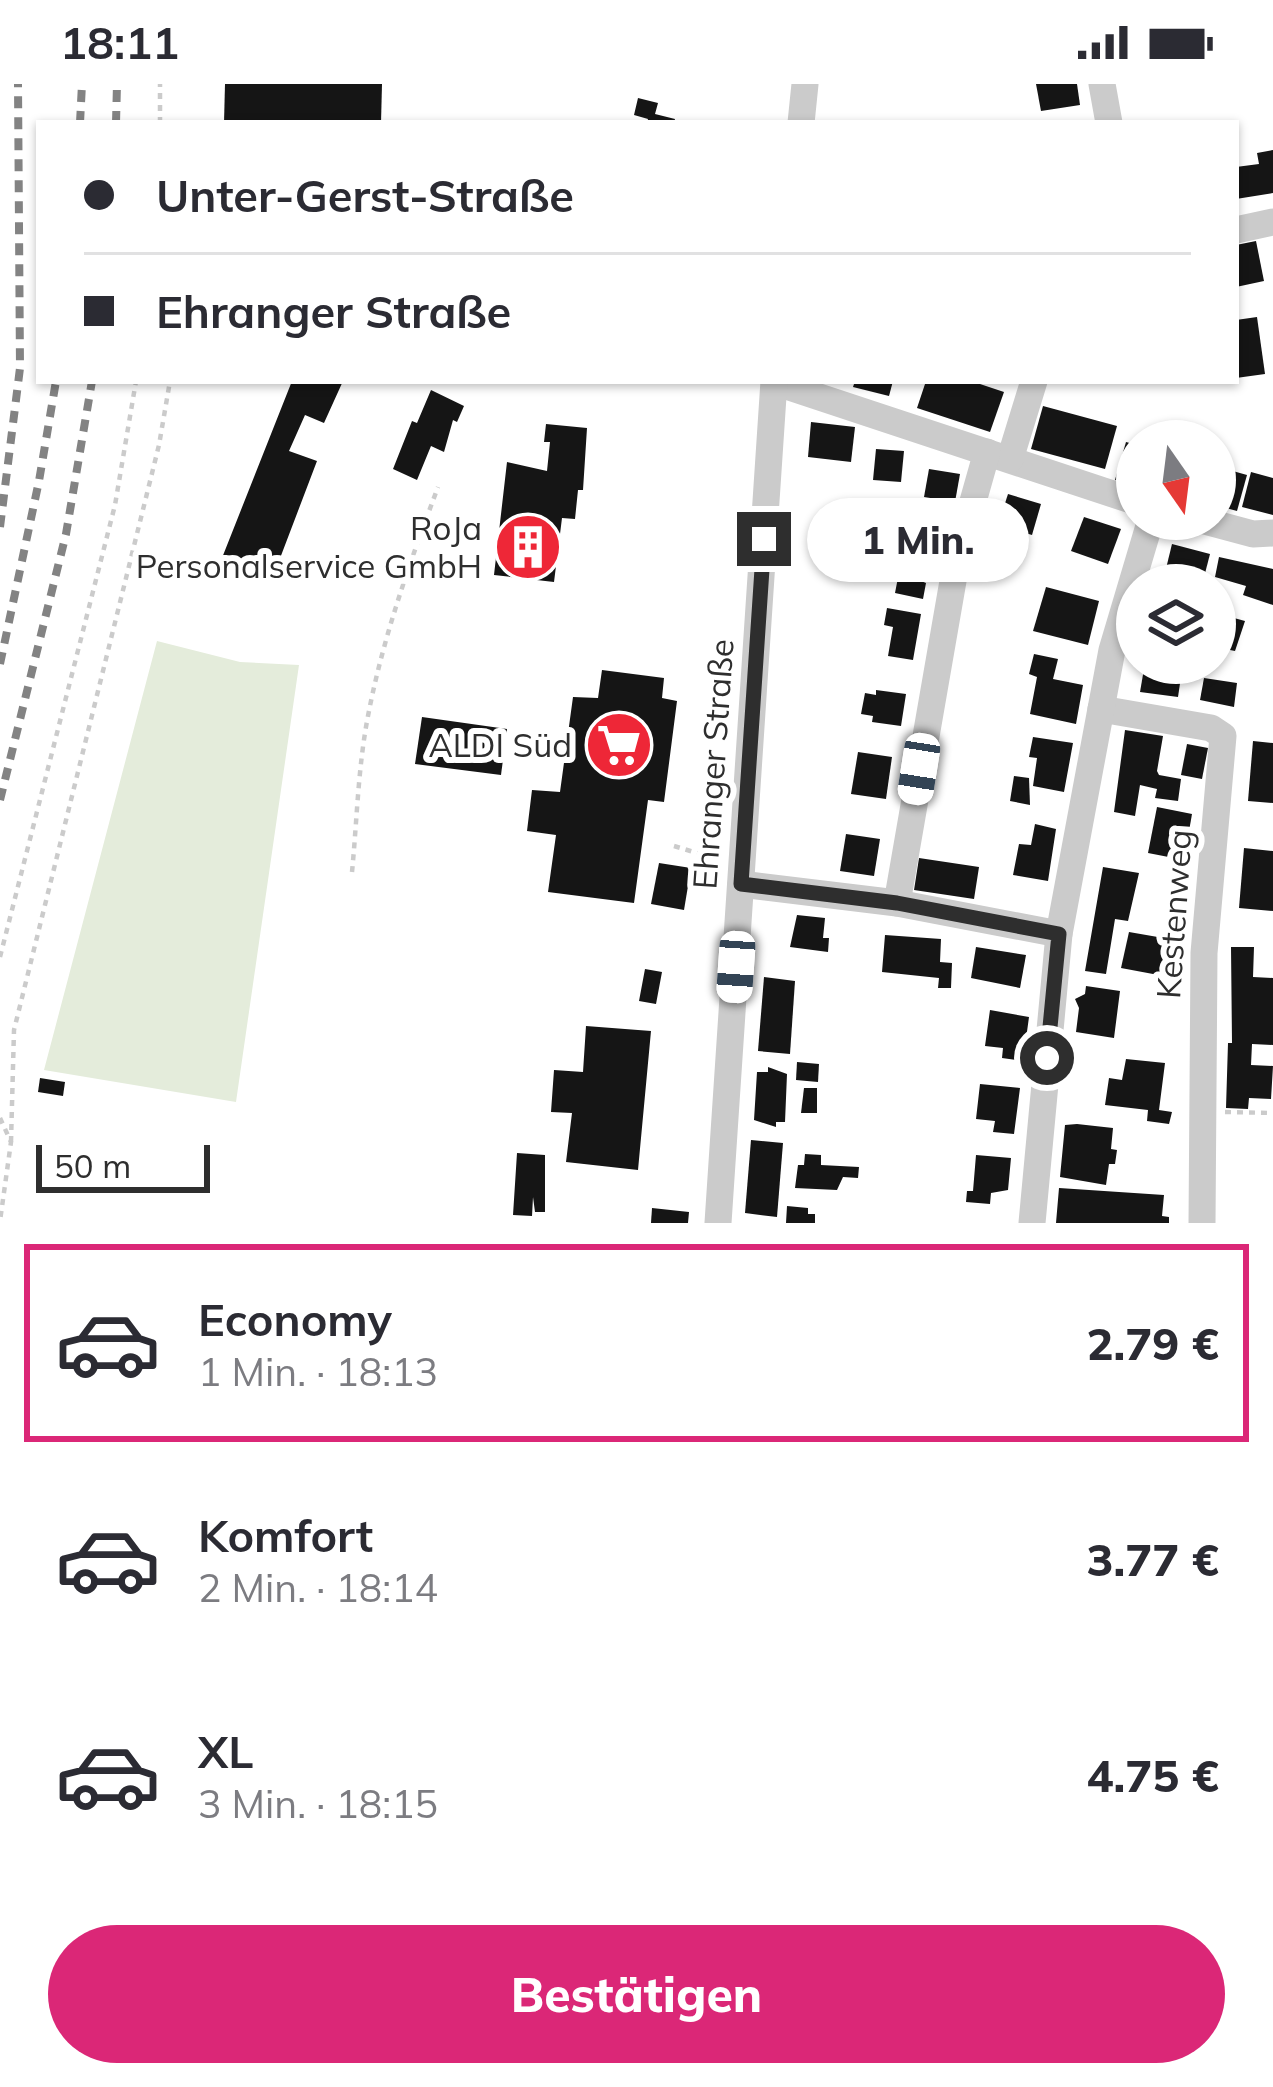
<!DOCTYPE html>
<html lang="de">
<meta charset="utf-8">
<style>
body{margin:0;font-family:Mulish,sans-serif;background:#f2f2f3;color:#2b2b33;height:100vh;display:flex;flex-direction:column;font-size:45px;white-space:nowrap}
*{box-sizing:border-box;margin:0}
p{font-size:39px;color:#7c7c81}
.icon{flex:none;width:66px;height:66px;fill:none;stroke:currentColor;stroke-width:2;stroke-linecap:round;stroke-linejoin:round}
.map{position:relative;height:1139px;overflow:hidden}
.sheet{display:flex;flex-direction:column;background:#fff;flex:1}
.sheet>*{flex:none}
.guide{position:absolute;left:36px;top:36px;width:1203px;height:264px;border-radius:0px;box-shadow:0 3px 9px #0004;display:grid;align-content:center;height:264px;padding:0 48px;background:#fff}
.needle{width:78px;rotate:166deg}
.fabs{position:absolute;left:1116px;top:336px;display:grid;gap:24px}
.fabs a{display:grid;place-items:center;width:120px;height:120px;border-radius:50%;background:#fff;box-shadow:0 3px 9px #0004;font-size:60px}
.scale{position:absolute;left:36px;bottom:30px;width:174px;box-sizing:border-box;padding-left:12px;border:6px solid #2e2e2e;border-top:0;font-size:33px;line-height:42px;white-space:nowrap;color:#2e2e2e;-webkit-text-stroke:9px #fff;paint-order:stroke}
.end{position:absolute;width:54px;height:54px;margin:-27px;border:15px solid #2e2e2e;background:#fff;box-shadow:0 0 0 6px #fff}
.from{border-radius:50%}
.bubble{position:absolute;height:84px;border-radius:42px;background:#fff;box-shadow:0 3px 9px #0004;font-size:39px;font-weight:800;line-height:84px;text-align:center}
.car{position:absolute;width:36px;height:72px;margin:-36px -18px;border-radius:15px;box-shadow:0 0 9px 3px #0007;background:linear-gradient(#fff 24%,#345 0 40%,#fff 0 76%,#345 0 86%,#fff 0)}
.guide b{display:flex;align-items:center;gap:42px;height:114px;font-size:45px}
.guide b+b{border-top:3px solid #e1e1e2}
.guide i{width:30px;height:30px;background:#2b2b33}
ul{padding:21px 0 0;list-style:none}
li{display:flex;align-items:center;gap:36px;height:198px;margin:0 24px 18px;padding:0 24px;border:6px solid transparent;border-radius:0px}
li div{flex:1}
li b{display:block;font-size:45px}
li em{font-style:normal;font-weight:800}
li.current{border-color:#db2777}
li>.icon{width:108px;height:108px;stroke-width:1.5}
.primary-button{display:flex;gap:24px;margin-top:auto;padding:24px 48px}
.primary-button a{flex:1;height:138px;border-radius:72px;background:#db2777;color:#fff;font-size:48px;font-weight:800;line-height:138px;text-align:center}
.status{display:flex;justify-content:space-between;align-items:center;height:84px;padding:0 60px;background:#fff;direction:ltr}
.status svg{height:33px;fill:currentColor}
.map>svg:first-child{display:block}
</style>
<div class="status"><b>18:11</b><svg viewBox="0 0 49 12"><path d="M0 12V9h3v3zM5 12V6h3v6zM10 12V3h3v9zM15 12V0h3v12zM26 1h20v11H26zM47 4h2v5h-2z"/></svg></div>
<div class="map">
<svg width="1273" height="1139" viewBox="0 0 1273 1139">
<rect width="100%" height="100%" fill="#fff"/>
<path fill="#e4ecdb" d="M 157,557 L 240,578 L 299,581 L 236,1018 L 44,986 Z"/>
<g fill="#151515">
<path d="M 225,0 L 382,0 L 381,39 L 224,39 Z"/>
<path d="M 1036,0 L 1077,0 L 1080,21 L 1041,27 Z"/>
<path d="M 638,14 L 658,19 L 655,30 L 675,35 L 674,39 L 647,39 L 648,35 L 634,31 Z"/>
<path d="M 1273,66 L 1273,109 L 1236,115 L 1236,83 L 1259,80 L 1257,69 Z"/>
<path d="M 1256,157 L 1264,197 L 1236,203 L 1236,161 Z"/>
<path d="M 1257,233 L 1265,290 L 1236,294 L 1236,236 Z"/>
<path d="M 292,297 L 343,297 L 324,339 L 305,331 L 289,367 L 317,377 L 271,498 L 220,479 Z"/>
<path d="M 855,297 L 893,297 L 889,312 L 853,303 Z"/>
<path d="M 926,297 L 971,297 L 1004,308 L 990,348 L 917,324 Z"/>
<path d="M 431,306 L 464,322 L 457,338 L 453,336 L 444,368 L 431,362 L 417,396 L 393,385 L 412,337 L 417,339 Z"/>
<path d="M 1043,322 L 1117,342 L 1105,385 L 1031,365 Z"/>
<path d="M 811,338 L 855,343 L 851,378 L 808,373 Z"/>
<path d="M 546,340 L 587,344 L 583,406 L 578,406 L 575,435 L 562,434 L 554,498 L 494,491 L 507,378 L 547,387 L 550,358 L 544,358 Z"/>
<path d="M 1126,358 L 1137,361 L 1137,402 L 1115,396 Z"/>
<path d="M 876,365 L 904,367 L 901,398 L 873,396 Z"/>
<path d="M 1215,382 L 1247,391 L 1237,427 L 1215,421 Z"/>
<path d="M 929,385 L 960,390 L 955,418 L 924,413 Z"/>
<path d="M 1251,388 L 1273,394 L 1273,431 L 1242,423 Z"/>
<path d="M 1008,410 L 1041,420 L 1032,451 L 998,441 Z"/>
<path d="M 908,430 L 947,438 L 942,466 L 903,458 Z"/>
<path d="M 1084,433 L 1121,445 L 1108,480 L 1071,467 Z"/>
<path d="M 1172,460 L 1210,470 L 1202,501 L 1162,501 Z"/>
<path d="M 1219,473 L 1273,485 L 1273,521 L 1243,511 L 1246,502 L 1215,493 Z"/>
<path d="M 901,478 L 924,483 L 921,497 L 926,499 L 923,515 L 895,509 Z"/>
<path d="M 1046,503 L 1099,517 L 1088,561 L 1033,547 Z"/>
<path d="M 887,524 L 921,530 L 913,576 L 888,572 L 893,543 L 884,541 Z"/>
<path d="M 1223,531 L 1245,537 L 1235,567 L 1215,563 Z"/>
<path d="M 1034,570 L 1058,575 L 1053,595 L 1083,601 L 1076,640 L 1030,630 L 1037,593 L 1029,590 Z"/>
<path d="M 1145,579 L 1183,579 L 1178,613 L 1140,608 Z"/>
<path d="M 602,586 L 664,594 L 662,614 L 677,617 L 664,718 L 648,716 L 634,819 L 548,808 L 556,751 L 527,747 L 532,706 L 560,708 L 573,613 L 598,614 Z"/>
<path d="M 1204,594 L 1237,599 L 1234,623 L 1200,616 Z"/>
<path d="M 876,606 L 906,610 L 901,642 L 872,638 L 873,632 L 861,630 L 865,609 L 876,611 Z"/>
<path d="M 422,633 L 507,645 L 501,691 L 415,680 Z"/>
<path d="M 1125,646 L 1163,652 L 1157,687 L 1159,691 L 1181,695 L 1178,717 L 1155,714 L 1157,705 L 1140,701 L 1135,732 L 1114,728 Z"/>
<path d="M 1033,653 L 1073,659 L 1064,708 L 1033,702 L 1037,674 L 1029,673 Z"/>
<path d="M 1253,657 L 1273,659 L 1273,719 L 1248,717 Z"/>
<path d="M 1187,660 L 1208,664 L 1202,695 L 1181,691 Z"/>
<path d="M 858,668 L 892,673 L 886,715 L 851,710 Z"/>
<path d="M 1014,692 L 1029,694 L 1030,721 L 1010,717 Z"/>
<path d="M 1157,723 L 1192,730 L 1184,776 L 1148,769 Z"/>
<path d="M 1035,740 L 1056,745 L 1048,797 L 1013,791 L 1019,760 L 1031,761 Z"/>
<path d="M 846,750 L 880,755 L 874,792 L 840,787 Z"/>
<path d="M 1244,764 L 1273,767 L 1273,827 L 1239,824 Z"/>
<path d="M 919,774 L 979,783 L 974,815 L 914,806 Z"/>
<path d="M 659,779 L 691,784 L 684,826 L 651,820 Z"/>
<path d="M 1103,783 L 1139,789 L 1128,837 L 1115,835 L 1106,890 L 1085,887 Z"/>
<path d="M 797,831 L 825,834 L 823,854 L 829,854 L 828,868 L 790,863 Z"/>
<path d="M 1129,848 L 1175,856 L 1169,893 L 1121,884 Z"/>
<path d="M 885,851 L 941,855 L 940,878 L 952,879 L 951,904 L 938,904 L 939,894 L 882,888 Z"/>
<path d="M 976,863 L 1026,871 L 1020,904 L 971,894 Z"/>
<path d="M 1231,863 L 1254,863 L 1253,893 L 1273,894 L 1273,961 L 1252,960 L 1251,981 L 1273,982 L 1271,1015 L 1249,1014 L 1248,1025 L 1226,1024 L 1228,959 L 1232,959 Z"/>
<path d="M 645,885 L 662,888 L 656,920 L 639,917 Z"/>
<path d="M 764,893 L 795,897 L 790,970 L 758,967 Z"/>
<path d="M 1086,902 L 1120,907 L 1114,954 L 1076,948 L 1079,924 L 1075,915 L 1085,910 Z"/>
<path d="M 990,926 L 1029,933 L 1023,977 L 1002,974 L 1003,964 L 985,962 Z"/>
<path d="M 586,942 L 651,947 L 638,1086 L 566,1078 L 572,1029 L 551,1028 L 554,986 L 583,988 Z"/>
<path d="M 1126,975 L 1165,979 L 1159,1026 L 1172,1028 L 1169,1040 L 1147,1037 L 1148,1026 L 1105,1021 L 1109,994 L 1122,996 Z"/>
<path d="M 797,978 L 819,980 L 818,998 L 796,996 Z"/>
<path d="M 768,983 L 787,990 L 785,1038 L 776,1038 L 776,1043 L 754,1036 L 757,988 L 768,988 Z"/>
<path d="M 40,994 L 65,998 L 63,1012 L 38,1008 Z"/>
<path d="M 980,1000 L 1020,1004 L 1014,1050 L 993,1048 L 995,1037 L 976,1035 Z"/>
<path d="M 804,1004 L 817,1004 L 817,1029 L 801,1029 Z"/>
<path d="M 1077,1040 L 1113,1044 L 1111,1065 L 1117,1066 L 1115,1080 L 1109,1080 L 1106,1101 L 1060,1093 L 1065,1041 Z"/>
<path d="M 751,1056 L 783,1059 L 777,1133 L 745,1129 Z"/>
<path d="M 517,1069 L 545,1071 L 545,1128 L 535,1128 L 533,1113 L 532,1132 L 513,1131 Z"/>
<path d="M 805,1070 L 821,1071 L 821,1081 L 859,1083 L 858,1094 L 843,1093 L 837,1106 L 795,1104 L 798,1081 L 804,1081 Z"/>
<path d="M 976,1071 L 1011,1074 L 1008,1106 L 991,1109 L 990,1120 L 966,1118 L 967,1107 L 973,1107 Z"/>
<path d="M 1059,1104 L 1164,1111 L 1162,1132 L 1169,1133 L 1169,1139 L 1056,1139 Z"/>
<path d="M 787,1122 L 808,1124 L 808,1130 L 815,1130 L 815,1139 L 786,1139 Z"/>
<path d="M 652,1124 L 689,1128 L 688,1139 L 651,1139 Z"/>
</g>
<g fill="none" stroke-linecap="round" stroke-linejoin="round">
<g stroke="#cbcbcb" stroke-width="4.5" stroke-dasharray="6 6" stroke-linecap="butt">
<path d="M 160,39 L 160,0"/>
<path d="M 674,762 L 720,776"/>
<path d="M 352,788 C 357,737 358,683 368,632 C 383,553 410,478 438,403"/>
<path d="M 0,873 L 115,421 L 136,297"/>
<path d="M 1225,1028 L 1273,1029"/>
<path d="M 0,1034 L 11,1058 L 0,1137"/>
<path d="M 11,1058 L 14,946 L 159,361 L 170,297"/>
</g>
<g stroke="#cbcbcb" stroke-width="27">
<path d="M 1102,0 L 1109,39"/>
<path d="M 801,39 L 805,0"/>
<path d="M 1236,146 L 1273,138"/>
<path d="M 774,298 L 1137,418"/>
<path d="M 1010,375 L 1034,297"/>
<path d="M 1197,435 L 1253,450 L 1273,449"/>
<path d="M 1101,625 L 1211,644 L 1223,652 L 1204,869 L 1202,1139"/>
<path d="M 741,800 L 897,819 L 1059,850"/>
<path d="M 897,819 L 957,474 L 987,368"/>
<path d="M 718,1139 L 774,297"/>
<path d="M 1032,1139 L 1059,850 L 1112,566 L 1151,435"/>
</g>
<g stroke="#838383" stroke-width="8" stroke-dasharray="12 9" stroke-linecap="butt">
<path d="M 80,39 L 82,0"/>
<path d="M 116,39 L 117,0"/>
<path d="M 0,443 L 20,284 L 18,0"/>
<path d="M 0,580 L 39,397 L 56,297"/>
<path d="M 0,716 L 66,450 L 92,297"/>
</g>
</g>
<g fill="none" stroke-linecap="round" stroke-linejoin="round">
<path stroke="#2e2e2e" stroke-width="15" d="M 764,455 L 741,800 L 897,819 L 1059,850 L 1047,974"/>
</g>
<defs>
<g id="building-disc" transform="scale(3.45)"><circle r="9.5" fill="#ee2737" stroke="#fff"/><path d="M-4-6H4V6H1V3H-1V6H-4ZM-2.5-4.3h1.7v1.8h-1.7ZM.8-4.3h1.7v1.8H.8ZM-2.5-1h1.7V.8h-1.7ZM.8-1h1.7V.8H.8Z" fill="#fff"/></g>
<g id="supermarket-disc" transform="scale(3.45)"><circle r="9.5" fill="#ee2737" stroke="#fff"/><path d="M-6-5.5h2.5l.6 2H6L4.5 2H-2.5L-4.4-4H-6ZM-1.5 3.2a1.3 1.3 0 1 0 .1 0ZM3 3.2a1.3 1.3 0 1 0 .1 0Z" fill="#fff"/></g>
</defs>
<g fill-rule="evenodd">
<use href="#building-disc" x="528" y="463"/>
<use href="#supermarket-disc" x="619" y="661"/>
</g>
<g text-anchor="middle" stroke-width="12" stroke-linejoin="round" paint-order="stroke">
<g font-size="33" fill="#2e2e2e" stroke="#fff" text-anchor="end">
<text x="482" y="456">RoJa<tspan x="482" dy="38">Personalservice GmbH</tspan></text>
<text x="572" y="673">ALDI Süd</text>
</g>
<g font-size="33" fill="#2e2e2e" stroke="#fff">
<text transform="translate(713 680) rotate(-86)" y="12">Ehranger Straße</text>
<text transform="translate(1174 830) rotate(-86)" y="12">Kestenweg</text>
</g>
</g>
</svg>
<div class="fabs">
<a><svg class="needle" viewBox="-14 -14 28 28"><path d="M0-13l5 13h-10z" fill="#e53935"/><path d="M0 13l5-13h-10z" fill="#7c7c81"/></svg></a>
<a><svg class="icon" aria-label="layers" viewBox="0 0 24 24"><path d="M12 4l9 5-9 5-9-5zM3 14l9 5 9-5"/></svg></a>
</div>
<div class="scale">50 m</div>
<i class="end from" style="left:1047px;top:974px"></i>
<i class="end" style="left:764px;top:455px"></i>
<div class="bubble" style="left:807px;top:414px;width:222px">1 Min.</div>
<i class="car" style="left:919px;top:685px;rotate:189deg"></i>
<i class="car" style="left:736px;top:883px;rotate:184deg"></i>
<div class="guide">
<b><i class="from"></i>Unter-Gerst-Straße</b>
<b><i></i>Ehranger Straße</b>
</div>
</div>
<section class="sheet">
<ul>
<li class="current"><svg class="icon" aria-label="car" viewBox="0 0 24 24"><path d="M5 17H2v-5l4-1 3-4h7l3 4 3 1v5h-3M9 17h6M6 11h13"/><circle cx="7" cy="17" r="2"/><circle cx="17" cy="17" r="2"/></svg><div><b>Economy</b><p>1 Min. · 18:13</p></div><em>2.79 €</em></li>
<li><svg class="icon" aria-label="car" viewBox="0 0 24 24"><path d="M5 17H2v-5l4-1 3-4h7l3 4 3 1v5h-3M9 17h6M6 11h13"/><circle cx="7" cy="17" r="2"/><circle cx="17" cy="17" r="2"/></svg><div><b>Komfort</b><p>2 Min. · 18:14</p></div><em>3.77 €</em></li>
<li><svg class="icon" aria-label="car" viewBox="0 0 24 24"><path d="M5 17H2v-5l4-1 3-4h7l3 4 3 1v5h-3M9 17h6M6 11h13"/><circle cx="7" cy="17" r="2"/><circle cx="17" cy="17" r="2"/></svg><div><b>XL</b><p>3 Min. · 18:15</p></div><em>4.75 €</em></li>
</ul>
<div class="primary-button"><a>Bestätigen</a></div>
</section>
